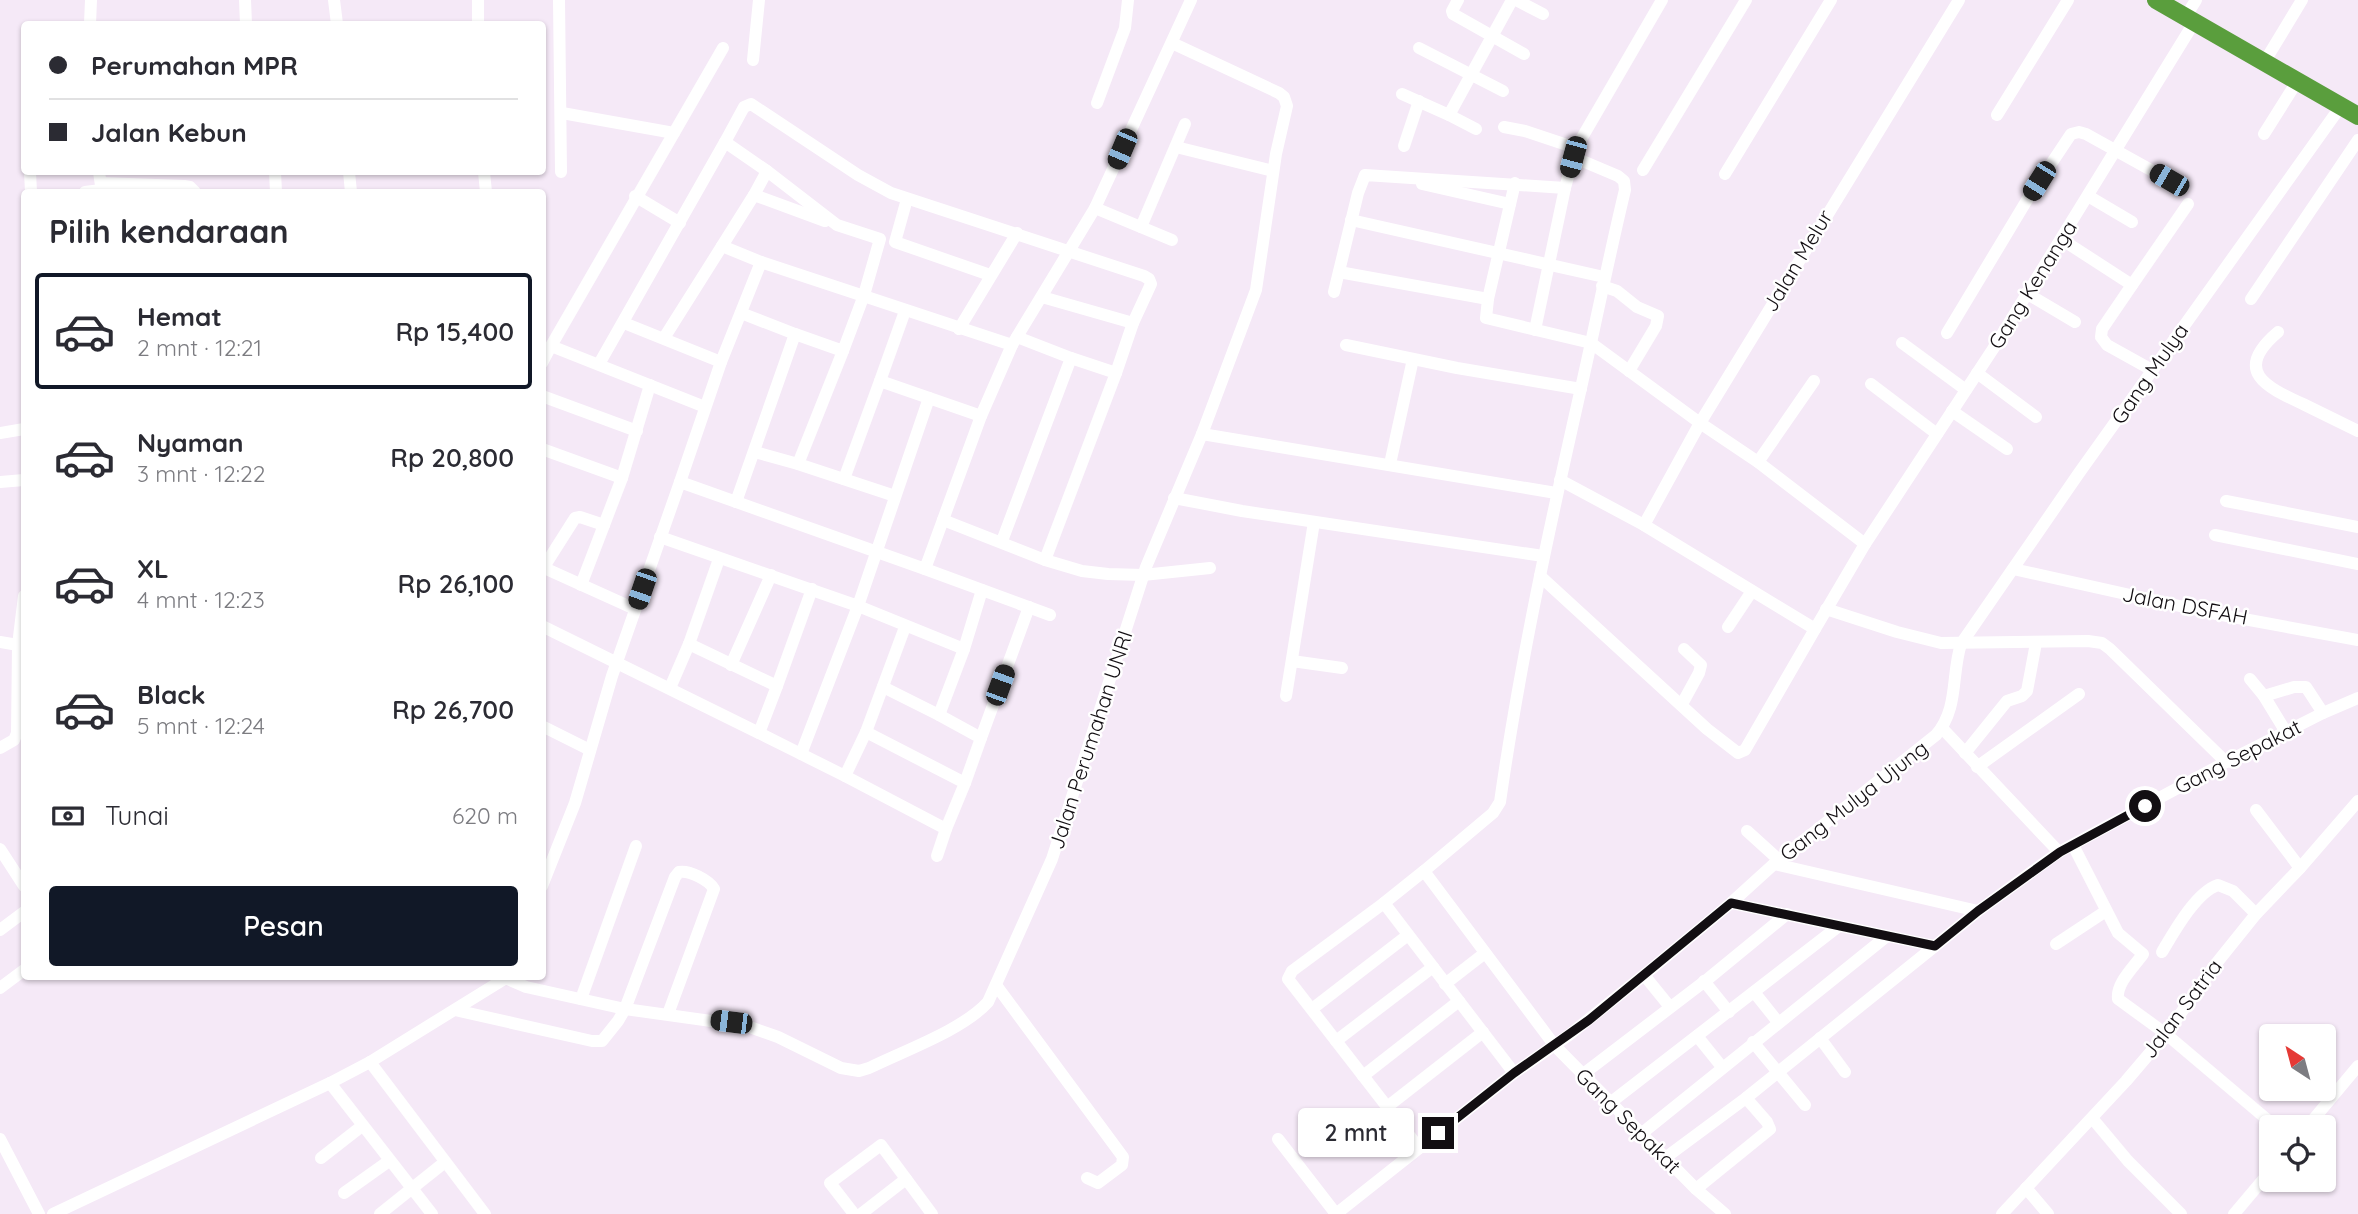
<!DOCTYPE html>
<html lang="id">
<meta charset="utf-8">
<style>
body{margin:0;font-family:Quicksand,sans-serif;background:#f7f7f7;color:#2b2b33;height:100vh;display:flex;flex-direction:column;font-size:26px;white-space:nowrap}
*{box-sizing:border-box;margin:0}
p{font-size:23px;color:#7c7c81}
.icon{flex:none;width:38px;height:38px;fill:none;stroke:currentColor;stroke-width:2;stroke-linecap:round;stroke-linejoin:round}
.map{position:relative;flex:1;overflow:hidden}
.sheet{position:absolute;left:21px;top:189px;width:525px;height:791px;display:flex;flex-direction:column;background:#fff;border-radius:7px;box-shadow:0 2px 5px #0004}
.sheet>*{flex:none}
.banner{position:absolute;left:21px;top:21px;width:525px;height:154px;border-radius:7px;box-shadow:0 2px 5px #0004;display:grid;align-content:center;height:154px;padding:0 28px;background:#fff}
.needle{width:46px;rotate:324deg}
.fabs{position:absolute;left:2259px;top:1024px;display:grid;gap:14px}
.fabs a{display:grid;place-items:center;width:77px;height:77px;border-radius:7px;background:#fff;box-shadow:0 2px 5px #0004;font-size:35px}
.end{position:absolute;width:32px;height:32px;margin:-16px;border:9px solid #120e12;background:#fff;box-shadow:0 0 0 4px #fff}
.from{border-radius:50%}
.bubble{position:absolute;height:49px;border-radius:7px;background:#fff;box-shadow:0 2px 5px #0004;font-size:23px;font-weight:600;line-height:49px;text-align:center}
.car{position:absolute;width:21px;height:42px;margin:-21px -10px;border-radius:9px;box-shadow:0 0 5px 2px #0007;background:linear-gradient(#222 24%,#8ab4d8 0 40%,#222 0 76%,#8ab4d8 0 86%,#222 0)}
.banner b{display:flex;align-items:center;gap:24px;height:66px;font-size:26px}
.banner b+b{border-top:2px solid #e1e1e2}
.banner i{width:18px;height:18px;background:#2b2b33}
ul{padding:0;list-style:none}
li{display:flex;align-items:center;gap:21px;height:116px;margin:0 14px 10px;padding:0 14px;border:4px solid transparent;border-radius:7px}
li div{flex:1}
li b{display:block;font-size:26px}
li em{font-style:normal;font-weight:600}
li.on{border-color:#111827}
li>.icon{width:63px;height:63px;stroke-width:1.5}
h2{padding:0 28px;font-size:32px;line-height:84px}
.pay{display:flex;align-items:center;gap:18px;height:77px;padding:0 28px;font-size:26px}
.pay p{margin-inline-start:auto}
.primary-button{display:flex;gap:14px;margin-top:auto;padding:14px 28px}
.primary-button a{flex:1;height:80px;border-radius:7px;background:#111827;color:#fff;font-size:28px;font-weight:600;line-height:80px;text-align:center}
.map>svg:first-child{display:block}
</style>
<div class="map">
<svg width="2358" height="1214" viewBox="0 0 2358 1214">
<rect width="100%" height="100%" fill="#f5e9f7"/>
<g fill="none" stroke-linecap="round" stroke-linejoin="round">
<g stroke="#fff" stroke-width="12">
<path d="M 245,0 L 246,24"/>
<path d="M 334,0 L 337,24"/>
<path d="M 478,0 L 478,24"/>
<path d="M 559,0 L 561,172"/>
<path d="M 1458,0 L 1452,11 L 1453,14 L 1524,54"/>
<path d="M 1516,0 L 1543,14"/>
<path d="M 2186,16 L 2196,0"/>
<path d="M 90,24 L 91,0"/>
<path d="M 1419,48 L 1503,91"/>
<path d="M 753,60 L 759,0"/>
<path d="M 2265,61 L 2302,0"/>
<path d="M 1402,94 L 1449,115 L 1512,0"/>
<path d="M 1097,103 L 1125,28 L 1128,0"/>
<path d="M 562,113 L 674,133"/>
<path d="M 1449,115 L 1476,129"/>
<path d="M 1997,115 L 2068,0"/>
<path d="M 1504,127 L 1525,131 L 1576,148"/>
<path d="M 2264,134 L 2298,80"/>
<path d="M 725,142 L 744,107 L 751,104 L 858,175 L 891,193 L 1144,276 L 1149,279 L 1151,284 L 1133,323 L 1116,373"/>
<path d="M 1404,146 L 1419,101"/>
<path d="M 1176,147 L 1273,171"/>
<path d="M 1643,170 L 1746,0"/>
<path d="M 30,172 L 31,192"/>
<path d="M 99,172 L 102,192"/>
<path d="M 275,172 L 276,192"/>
<path d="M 349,172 L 351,192"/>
<path d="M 484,172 L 486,192"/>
<path d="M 1725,174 L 1831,0"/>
<path d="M 101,183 L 184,186 L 190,187 L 195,192"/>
<path d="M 1515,183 L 1488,299 L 1486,318 L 1591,343 L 1700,423 L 1758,462 L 1865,544 L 1815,629"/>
<path d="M 1422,184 L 1510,204"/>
<path d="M 85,192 L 101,190"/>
<path d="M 754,195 L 767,171"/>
<path d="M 635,196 L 680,223"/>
<path d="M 2088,196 L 2132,222"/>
<path d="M 907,199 L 895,242 L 990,275"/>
<path d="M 1095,208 L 1172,240"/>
<path d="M 1351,220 L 1604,277"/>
<path d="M 1141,227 L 1185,124"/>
<path d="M 2061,239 L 2132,285 L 2188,204"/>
<path d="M 722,246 L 754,195 L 825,221"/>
<path d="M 1339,272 L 1488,299"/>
<path d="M 2132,285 L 2102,329 L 2101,337 L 2107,345 L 2152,370"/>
<path d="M 1602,286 L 1617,291 L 1637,307 L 1658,316 L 1656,326 L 1629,371"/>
<path d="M 1334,292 L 1358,193 L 1365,175 L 1565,188"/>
<path d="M 2026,293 L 2075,322"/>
<path d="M 1042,297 L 1133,323"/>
<path d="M 2251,299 L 2358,140"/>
<path d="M 741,313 L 795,334"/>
<path d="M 624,323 L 721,362"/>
<path d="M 959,329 L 1017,233"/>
<path d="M 1535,330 L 1565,188 L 1576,148 L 1662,0"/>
<path d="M 2278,332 C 2232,371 2266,387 2303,404 C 2321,413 2340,422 2358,431"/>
<path d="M 1947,333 L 2027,200 L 2071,134 L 2079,132 L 2086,134 L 2169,180"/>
<path d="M 664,338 L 722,246 L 761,262"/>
<path d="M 1902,343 L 1966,390"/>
<path d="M 1346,345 L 1457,368 L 1581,389"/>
<path d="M 542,363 L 551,346"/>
<path d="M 599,364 L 725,142 L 767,171 L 837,225 L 880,239 L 864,295 L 843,351 L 795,334 L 736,502"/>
<path d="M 1977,373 L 2036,417"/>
<path d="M 880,381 L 905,311"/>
<path d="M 1871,384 L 1937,434"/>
<path d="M 542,396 L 637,431"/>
<path d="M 705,407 L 551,346 L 723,48"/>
<path d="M 1952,411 L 2007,449"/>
<path d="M 0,433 L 24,429"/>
<path d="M 1202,434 L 1556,493"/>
<path d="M 542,449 L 622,478 L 604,525"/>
<path d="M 755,452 L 798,464 L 895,496"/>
<path d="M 1758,462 L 1814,381"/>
<path d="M 798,464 L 843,351"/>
<path d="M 1390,464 L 1413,359"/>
<path d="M 622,478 L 650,385"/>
<path d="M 844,479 L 880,381 L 981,416"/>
<path d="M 0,482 L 24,480"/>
<path d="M 680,482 L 721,362 L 761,262 L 1012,345"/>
<path d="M 1174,498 L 1242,511 L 1543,556"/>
<path d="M 2226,501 L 2358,527"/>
<path d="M 943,520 L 1045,560 L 1082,571 L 1108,574 L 1143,575 L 1210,568"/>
<path d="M 1644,525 L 1700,423 L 1959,0"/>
<path d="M 2215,535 L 2358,564"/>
<path d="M 660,537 L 858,606 L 929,398"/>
<path d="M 1002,541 L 1071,358 L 1017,337"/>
<path d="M 1865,544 L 1993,349 L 2195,21"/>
<path d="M 1045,560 L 1116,373 L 1071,358"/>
<path d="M 542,567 L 635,609"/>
<path d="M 925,569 L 1050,615"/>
<path d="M 2013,569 L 2211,613 L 2358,640"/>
<path d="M 542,570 L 575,518 L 580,517 L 604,525 L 581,585"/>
<path d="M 1540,576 L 1707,729 L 1738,753 L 1745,750 L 1815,629 L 1644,525 L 1560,480"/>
<path d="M 1826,609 L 1897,632 L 1941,643 L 2088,641 L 2102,643 L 2110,649 L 2226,762"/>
<path d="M 542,626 L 759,733 L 777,686 L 689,644"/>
<path d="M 1728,627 L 1752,591"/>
<path d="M 0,642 L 18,645"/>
<path d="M 1292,661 L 1342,668"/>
<path d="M 731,665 L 771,575"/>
<path d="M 2250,679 L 2264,696 L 2294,687 L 2306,687 L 2323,713"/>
<path d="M 777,686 L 812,589"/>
<path d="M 883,687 L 939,715 L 964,649"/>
<path d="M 670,688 L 689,644 L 719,559"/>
<path d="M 1286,696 L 1314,522"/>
<path d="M 2264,696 L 2286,732"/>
<path d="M 1682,704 L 1699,673 L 1701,665 L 1684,649"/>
<path d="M 939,715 L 981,738 L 965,783"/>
<path d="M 542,726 L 590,750"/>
<path d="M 1942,728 L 2059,852"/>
<path d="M 866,732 L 965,783 L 946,829"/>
<path d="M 759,733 L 801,754 L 858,606 L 964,649 L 982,590"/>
<path d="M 981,738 L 1029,607"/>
<path d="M 0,748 L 14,740 L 17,733 L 18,645 L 24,596"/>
<path d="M 1965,753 L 2007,701 L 2022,696 L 2027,691 L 2036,643"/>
<path d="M 801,754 L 845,776 L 866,732 L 905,627"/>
<path d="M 1977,767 L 2079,694"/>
<path d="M 845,776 L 946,829 L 937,856"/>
<path d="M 2256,810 L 2300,868"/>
<path d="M 1747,831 L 1779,860"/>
<path d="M 2073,845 L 2118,933 L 2143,954 C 2134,967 2116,983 2118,999 L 2166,1034 L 2276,1127"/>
<path d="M 0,849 L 24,886"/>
<path d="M 1774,864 L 1978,911"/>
<path d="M 1424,871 L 1493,813 L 1500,802 C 1520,662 1550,525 1581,388 C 1596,322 1609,256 1625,190 L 1624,181 L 1618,176 L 1573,157"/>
<path d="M 542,886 L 575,803 L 612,676 L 680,482 L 925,569 L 981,416 L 1012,345 L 1095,208 L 1191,0"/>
<path d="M 1384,903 L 1424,871 L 1555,1046 L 1696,1189 L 1725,1214"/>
<path d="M 1731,903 L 1935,946 L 1978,911 L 2059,852 L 2226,762 L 2323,713 L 2358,698"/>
<path d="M 0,930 L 24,912"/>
<path d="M 2056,944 L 2106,911"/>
<path d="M 2162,952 C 2174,932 2196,892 2218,885 L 2233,891 L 2256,914"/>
<path d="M 1644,975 L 1670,1007"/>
<path d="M 501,976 L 526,987 L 625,1009 L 747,1026 L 778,1037 L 841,1068 L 859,1071 L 869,1068 C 903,1051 963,1030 988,1002 L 1052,859 L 1146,567 L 1202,434 L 1256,290 L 1276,154 L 1287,106 L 1284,97 L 1279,93 L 1172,43"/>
<path d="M 1704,981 L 1729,1012"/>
<path d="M 1445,984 L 1485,953"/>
<path d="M 996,985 L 1123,1157 L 1122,1165 L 1098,1183 L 1087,1178"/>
<path d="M 0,988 L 24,970"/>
<path d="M 1754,992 L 1778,1022"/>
<path d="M 581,999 L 636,846"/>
<path d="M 1312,1009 L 1408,935"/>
<path d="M 455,1010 L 592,1041 L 602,1041 L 618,1021 L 625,1009 L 675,877 L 679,872 C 689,870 709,880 714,889 L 668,1014"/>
<path d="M 1697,1036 L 1722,1067"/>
<path d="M 1820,1038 L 1845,1072"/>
<path d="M 1336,1041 L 1433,967"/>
<path d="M 1753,1042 L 1805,1105"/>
<path d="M 370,1062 L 485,1214"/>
<path d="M 1582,1075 L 1709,978 L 1787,914"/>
<path d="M 1363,1076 L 1459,1001"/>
<path d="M 330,1083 L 432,1214"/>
<path d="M 1610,1103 L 1839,926"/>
<path d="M 1387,1107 L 1483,1032"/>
<path d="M 2092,1118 L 2128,1161 L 2181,1214"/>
<path d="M 2307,1127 L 2358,1066"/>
<path d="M 1641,1134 L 1887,936"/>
<path d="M 0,1139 L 39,1214"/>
<path d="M 1278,1139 L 1336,1214"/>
<path d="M 1419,1148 L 1288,979 L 1292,971 L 1384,903 L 1514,1073"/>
<path d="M 321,1158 L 362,1126"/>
<path d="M 1665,1158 L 1746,1098 L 1935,946"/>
<path d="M 2026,1188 L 2048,1214"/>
<path d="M 1696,1189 L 1770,1129 L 1767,1122 L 1746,1098"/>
<path d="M 344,1193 L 389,1161"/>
<path d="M 53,1214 L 330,1083 L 370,1062 L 509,976"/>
<path d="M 380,1214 L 445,1162"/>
<path d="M 854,1214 L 830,1183 L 881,1145 L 932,1214"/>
<path d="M 861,1214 L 906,1179"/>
<path d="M 1336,1214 L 1514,1073 L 1569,1035 L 1644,975 L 1731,903 L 1774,864 L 1936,735 C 1959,708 1951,675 1961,644 L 2079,473 L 2341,106"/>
<path d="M 2002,1214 L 2126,1081 L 2166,1034 L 2215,965 L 2256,914 L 2300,868 L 2358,801"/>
<path d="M 2234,1214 L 2272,1169"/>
</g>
<path stroke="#5a9e3d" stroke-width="18" d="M 2156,0 L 2358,116"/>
</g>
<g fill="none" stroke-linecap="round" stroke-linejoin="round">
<path stroke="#120e12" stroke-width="9" d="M 1438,1133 L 1514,1073 L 1589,1020 L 1731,903 L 1935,946 L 1978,911 L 2060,852 L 2145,806"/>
</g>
<g text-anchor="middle" stroke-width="5" stroke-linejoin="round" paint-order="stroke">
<g font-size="21" fill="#120e12" stroke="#fff">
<text transform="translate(1798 261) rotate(-59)" y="7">Jalan Melur</text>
<text transform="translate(2033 285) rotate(-58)" y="7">Gang Kenanga</text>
<text transform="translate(2150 374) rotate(-55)" y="7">Gang Mulya</text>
<text transform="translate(2185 606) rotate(11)" y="7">Jalan DSFAH</text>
<text transform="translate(1091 740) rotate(-72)" y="7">Jalan Perumahan UNRI</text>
<text transform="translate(2238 757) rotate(-27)" y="7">Gang Sepakat</text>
<text transform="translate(1854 801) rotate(-38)" y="7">Gang Mulya Ujung</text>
<text transform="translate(2182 1009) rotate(-53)" y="7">Jalan Satria</text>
<text transform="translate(1628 1121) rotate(45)" y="7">Gang Sepakat</text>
</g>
</g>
</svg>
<div class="fabs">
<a><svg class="needle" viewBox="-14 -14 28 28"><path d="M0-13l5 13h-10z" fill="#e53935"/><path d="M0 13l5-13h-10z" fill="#7c7c81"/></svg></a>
<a><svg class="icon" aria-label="locate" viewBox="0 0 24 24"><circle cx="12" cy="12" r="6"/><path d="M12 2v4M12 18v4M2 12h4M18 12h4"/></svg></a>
</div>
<i class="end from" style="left:2145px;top:806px"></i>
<i class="end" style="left:1438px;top:1133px"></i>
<div class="bubble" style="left:1298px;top:1108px;width:116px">2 mnt</div>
<i class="car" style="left:1122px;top:149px;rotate:203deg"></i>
<i class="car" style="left:1573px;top:157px;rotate:195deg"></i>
<i class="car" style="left:2169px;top:180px;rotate:300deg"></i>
<i class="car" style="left:2039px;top:181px;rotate:212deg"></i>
<i class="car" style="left:642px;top:589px;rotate:199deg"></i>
<i class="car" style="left:1000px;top:685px;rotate:20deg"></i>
<i class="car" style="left:731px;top:1022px;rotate:277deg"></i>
<div class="banner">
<b><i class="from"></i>Perumahan MPR</b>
<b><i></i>Jalan Kebun</b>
</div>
<section class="sheet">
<h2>Pilih kendaraan</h2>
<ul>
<li class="on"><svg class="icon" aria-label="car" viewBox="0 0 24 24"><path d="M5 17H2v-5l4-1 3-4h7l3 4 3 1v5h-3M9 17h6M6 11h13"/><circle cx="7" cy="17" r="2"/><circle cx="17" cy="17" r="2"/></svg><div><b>Hemat</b><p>2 mnt · 12:21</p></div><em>Rp 15,400</em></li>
<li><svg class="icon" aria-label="car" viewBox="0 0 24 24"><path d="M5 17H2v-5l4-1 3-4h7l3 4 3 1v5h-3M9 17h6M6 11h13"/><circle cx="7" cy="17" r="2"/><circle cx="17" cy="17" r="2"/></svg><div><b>Nyaman</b><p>3 mnt · 12:22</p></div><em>Rp 20,800</em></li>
<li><svg class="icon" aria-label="car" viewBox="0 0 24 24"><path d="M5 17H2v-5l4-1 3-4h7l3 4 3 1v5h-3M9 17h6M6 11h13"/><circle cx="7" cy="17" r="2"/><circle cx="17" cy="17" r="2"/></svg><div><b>XL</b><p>4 mnt · 12:23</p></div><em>Rp 26,100</em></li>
<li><svg class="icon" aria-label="car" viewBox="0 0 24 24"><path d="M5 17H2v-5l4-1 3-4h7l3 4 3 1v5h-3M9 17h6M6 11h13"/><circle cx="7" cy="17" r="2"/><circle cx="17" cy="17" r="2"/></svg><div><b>Black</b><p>5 mnt · 12:24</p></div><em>Rp 26,700</em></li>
</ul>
<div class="pay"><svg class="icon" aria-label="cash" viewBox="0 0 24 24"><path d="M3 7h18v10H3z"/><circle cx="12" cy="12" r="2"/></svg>Tunai<p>620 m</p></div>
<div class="primary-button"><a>Pesan</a></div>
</section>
</div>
